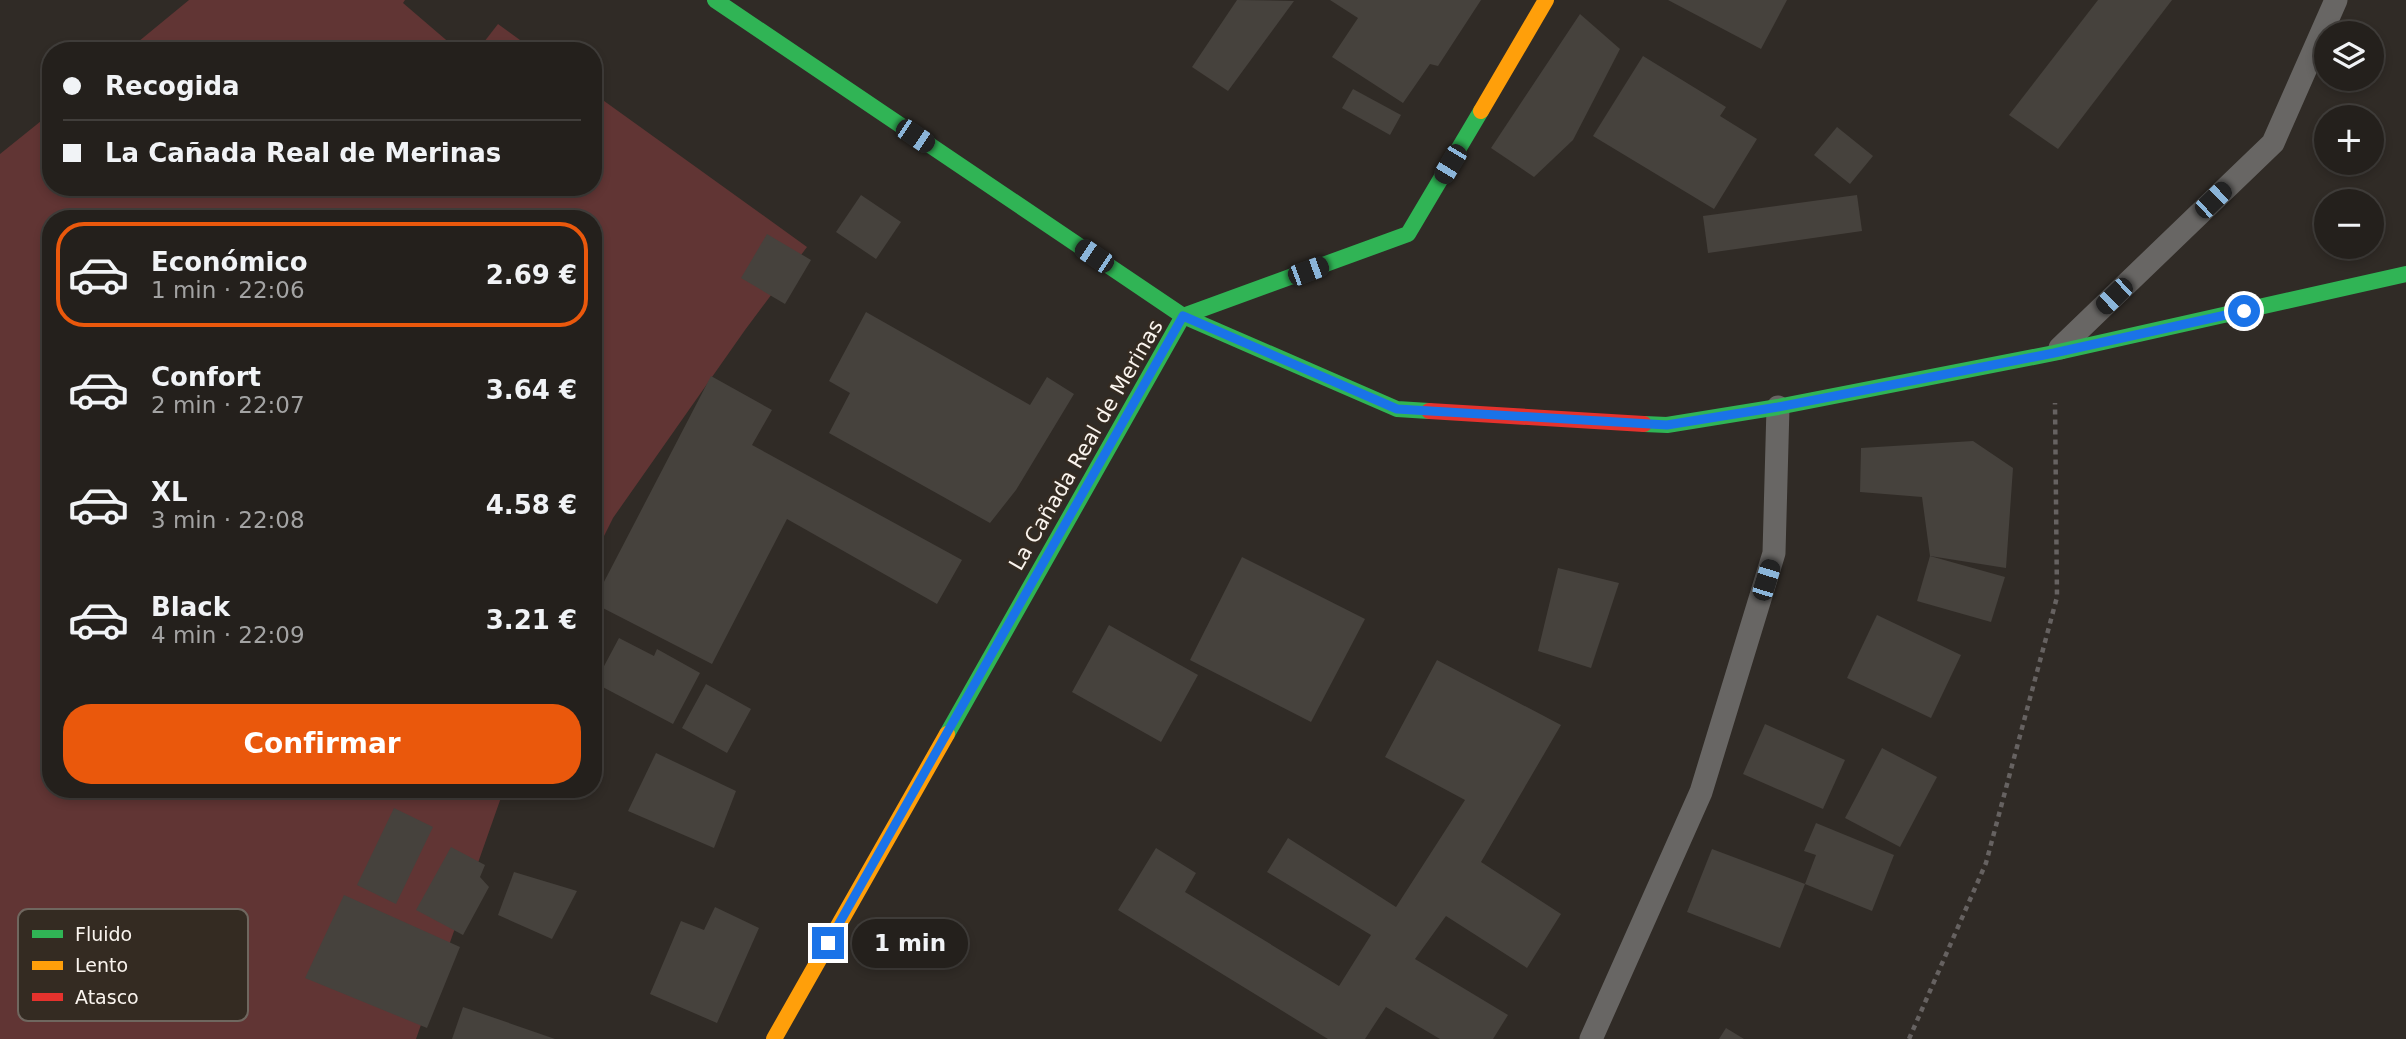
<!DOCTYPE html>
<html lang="es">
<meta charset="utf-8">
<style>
body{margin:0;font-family:"DejaVu Sans",sans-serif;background:#302d29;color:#f1f3f6;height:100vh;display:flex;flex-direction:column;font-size:26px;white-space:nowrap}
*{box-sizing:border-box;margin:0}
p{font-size:23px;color:#a3a3a3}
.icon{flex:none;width:38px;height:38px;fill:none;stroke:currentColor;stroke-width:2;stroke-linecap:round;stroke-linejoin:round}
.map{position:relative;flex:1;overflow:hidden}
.details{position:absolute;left:42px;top:210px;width:560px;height:588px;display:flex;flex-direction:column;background:#24201c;border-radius:28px;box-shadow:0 4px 10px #0003,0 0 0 2px #413e3b}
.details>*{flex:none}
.top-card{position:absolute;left:42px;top:42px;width:560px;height:154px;border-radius:28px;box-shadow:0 4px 10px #0003,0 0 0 2px #413e3b;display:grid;align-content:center;height:154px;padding:0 21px;background:#24201c}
.fabs{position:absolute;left:2314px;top:21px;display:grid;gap:14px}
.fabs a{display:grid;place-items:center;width:70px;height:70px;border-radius:50%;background:#24201c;box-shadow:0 4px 10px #0003,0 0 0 2px #413e3b;font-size:35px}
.end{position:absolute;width:32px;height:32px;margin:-16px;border:9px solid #1a73e8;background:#fff;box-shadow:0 0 0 4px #fff}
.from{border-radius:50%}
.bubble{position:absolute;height:49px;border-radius:24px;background:#24201c;box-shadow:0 4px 10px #0003,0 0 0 2px #413e3b;font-size:23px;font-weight:800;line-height:49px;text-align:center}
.car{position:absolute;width:21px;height:42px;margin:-21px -10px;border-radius:9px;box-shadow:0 0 5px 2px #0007;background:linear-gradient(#222 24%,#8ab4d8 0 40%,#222 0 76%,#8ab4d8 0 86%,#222 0)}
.top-card b{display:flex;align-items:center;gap:24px;height:66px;font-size:26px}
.top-card b+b{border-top:2px solid #413e3b}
.top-card i{width:18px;height:18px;background:#f1f3f6}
ul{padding:12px 0 0;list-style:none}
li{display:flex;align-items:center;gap:21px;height:105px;margin:0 14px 10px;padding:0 7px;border:4px solid transparent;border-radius:28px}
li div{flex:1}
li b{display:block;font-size:26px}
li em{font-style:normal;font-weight:800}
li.selected{border-color:#ea580c}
li>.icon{width:63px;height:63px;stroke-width:1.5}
.cta{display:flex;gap:14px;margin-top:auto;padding:14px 21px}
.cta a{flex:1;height:80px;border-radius:28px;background:#ea580c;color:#fff;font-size:28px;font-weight:800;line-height:80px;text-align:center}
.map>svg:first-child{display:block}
</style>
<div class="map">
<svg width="2406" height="1039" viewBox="0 0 2406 1039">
<rect width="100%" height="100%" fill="#302b26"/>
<g fill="#613534">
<path d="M 189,0 L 405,0 L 403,3 L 459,51 L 127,51 Z"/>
<path d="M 498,24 L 535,51 L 477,51 Z"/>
<path d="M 593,93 L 807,247 L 745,330 L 613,518 L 593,558 L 593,219 L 51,219 L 51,789 L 504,789 L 416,1039 L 0,1039 L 0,154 L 51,113 L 51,187 L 593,187 Z"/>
</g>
<g fill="#46423d">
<path d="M 1237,0 L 1294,1 L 1228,91 L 1192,67 Z"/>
<path d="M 1330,0 L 1481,0 L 1438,66 L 1430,64 L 1403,103 L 1332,57 L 1358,18 Z"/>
<path d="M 1668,0 L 1787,0 L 1761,49 Z"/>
<path d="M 2098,0 L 2172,0 L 2058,149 L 2009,115 Z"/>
<path d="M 1580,14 L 1620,49 L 1573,140 L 1534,177 L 1491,148 Z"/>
<path d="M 1643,56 L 1726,107 L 1720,116 L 1757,139 L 1714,209 L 1593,136 Z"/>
<path d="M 1353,89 L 1401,115 L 1390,135 L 1342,108 Z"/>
<path d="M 1837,127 L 1873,156 L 1850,184 L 1814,155 Z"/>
<path d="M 861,195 L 901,222 L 876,259 L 836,232 Z"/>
<path d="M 1857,195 L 1862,231 L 1708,253 L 1703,216 Z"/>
<path d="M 767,234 L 811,260 L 785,304 L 741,278 Z"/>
<path d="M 866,312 L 1030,405 L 1047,377 L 1074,394 L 1016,490 L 990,523 L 829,433 L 850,393 L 829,381 Z"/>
<path d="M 711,376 L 772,410 L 752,445 L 962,560 L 937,604 L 787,519 L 712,664 L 593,603 Z"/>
<path d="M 1973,441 L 2013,468 L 2006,568 L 1930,556 L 1922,497 L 1860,492 L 1861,448 Z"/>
<path d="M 1930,556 L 2005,577 L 1991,622 L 1917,601 Z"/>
<path d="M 1242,557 L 1365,619 L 1311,722 L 1190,660 Z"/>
<path d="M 1558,568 L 1619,583 L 1591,668 L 1538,651 Z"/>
<path d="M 1877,615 L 1961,655 L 1931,718 L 1847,678 Z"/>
<path d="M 1109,625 L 1198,675 L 1161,742 L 1072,692 Z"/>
<path d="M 619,638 L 654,656 L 657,649 L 700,673 L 673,724 L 595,683 Z"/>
<path d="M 1437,660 L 1561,725 L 1481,862 L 1561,914 L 1527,968 L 1446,916 L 1415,959 L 1508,1015 L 1493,1039 L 1440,1039 L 1386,1007 L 1365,1039 L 1328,1039 L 1118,910 L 1156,848 L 1196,873 L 1185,892 L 1339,986 L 1371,935 L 1267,872 L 1288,838 L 1396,907 L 1465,800 L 1385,757 Z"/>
<path d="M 706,684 L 751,709 L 727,753 L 682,728 Z"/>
<path d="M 1765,724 L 1845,760 L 1823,809 L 1743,774 Z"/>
<path d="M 1882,748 L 1937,777 L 1900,847 L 1845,818 Z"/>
<path d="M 656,753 L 736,791 L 714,848 L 628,811 Z"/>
<path d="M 394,808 L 433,827 L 396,904 L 357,885 Z"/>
<path d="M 1816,823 L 1894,855 L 1872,911 L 1805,884 L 1816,855 L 1804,851 Z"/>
<path d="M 451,847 L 485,865 L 480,877 L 489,887 L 463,935 L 416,910 Z"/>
<path d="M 1712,849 L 1805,884 L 1780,948 L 1687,912 Z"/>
<path d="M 514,872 L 577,891 L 552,939 L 498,915 Z"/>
<path d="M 344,895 L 460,947 L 427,1028 L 305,978 Z"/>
<path d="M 715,907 L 759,928 L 717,1023 L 650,994 L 681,921 L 704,930 Z"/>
<path d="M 463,1007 L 555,1039 L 452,1039 Z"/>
<path d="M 1726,1028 L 1744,1039 L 1719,1039 Z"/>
</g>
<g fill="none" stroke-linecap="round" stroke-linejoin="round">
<path stroke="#666261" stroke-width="4.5" stroke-dasharray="5 5" stroke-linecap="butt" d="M 1909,1039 L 1986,863 L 2057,597 L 2055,403"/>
<g stroke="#686664" stroke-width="23">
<path d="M 2060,348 L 2273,143 L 2336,0"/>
<path d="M 1591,1039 L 1701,792 L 1774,553 L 1778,407"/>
</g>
<g stroke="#30b455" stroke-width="16">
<path d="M 715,0 L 1183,316 L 1397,409 L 1429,411"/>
<path d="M 1644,424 L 1667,425 L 1778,407 L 2054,353 L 2406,274"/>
<path d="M 947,734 L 1183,316 L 1408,234 L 1481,111"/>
</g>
<g stroke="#ff9f0a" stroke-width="16">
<path d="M 1481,111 L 1546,0"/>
<path d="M 774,1039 L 947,734"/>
</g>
<path stroke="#e5322d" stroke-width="16" d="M 1429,411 L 1644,424"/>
</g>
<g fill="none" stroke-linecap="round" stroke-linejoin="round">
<path stroke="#1a73e8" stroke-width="9" d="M 828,943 L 1183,316 L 1397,409 L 1667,425 L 1778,407 L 2054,353 L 2244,311"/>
</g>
<g text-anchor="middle" stroke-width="5" stroke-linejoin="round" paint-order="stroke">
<g font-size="21" fill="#faf4ee" stroke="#342b22">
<text transform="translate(1086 445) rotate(-60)" y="7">La Cañada Real de Merinas</text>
</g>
</g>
<rect x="18" y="909" width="230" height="112" rx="10" fill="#342b22" stroke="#6f675f" stroke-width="2"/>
<rect x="32" y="930" width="31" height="8" fill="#30b455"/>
<rect x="32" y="961" width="31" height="9" fill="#ff9f0a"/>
<rect x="32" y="993" width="31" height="8" fill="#e5322d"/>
<g font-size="19" fill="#faf4ee">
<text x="75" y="941">Fluido</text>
<text x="75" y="972">Lento</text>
<text x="75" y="1004">Atasco</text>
</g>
</svg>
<div class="fabs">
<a><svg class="icon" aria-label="layers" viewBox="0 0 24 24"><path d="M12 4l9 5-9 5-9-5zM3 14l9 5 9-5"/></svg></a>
<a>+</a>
<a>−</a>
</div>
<i class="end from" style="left:2244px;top:311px"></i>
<i class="end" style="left:828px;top:943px"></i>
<div class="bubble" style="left:852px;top:919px;width:116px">1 min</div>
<i class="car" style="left:915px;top:136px;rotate:124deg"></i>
<i class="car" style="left:1450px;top:164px;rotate:211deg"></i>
<i class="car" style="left:2213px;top:200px;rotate:46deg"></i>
<i class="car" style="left:1094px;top:256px;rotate:304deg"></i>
<i class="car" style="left:1308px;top:271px;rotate:70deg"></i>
<i class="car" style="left:2114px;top:296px;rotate:226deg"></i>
<i class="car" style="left:1766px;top:580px;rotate:17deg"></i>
<div class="top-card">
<b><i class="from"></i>Recogida</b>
<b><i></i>La Cañada Real de Merinas</b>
</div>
<section class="details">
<ul>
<li class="selected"><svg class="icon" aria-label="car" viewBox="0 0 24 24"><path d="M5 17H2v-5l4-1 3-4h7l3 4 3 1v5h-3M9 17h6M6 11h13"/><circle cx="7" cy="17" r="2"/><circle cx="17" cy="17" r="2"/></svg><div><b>Económico</b><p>1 min · 22:06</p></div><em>2.69 €</em></li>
<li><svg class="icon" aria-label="car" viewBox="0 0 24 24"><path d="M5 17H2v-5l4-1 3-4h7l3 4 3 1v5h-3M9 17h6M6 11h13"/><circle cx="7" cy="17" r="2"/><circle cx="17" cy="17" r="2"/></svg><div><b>Confort</b><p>2 min · 22:07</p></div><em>3.64 €</em></li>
<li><svg class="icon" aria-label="car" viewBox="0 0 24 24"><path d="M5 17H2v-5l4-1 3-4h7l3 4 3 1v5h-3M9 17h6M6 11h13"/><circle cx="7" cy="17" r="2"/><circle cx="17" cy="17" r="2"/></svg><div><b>XL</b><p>3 min · 22:08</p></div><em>4.58 €</em></li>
<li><svg class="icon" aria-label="car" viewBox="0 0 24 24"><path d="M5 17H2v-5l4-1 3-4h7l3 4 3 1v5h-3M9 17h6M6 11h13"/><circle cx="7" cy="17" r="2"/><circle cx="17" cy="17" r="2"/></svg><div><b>Black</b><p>4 min · 22:09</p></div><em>3.21 €</em></li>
</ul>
<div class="cta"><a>Confirmar</a></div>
</section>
</div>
